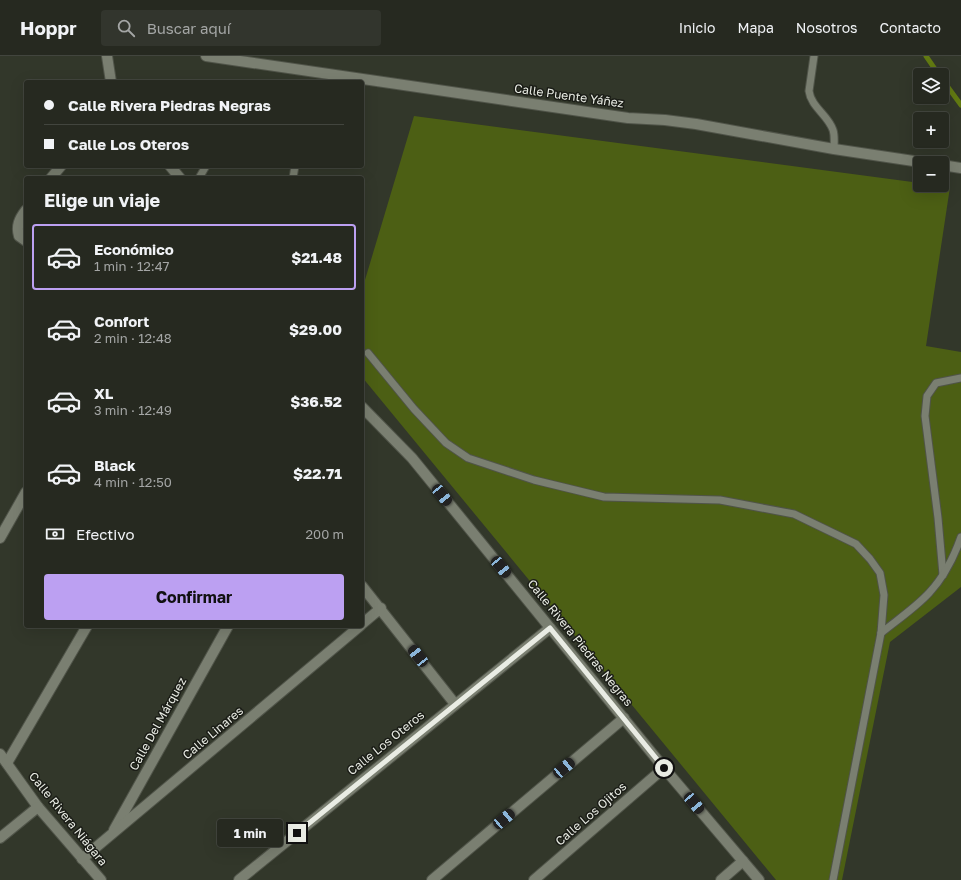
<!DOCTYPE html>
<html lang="es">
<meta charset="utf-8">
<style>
body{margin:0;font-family:"Golos Text",sans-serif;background:#32352d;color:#f1f3f6;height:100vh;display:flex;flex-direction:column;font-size:15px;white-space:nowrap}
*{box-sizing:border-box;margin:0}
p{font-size:13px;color:#a4a6a5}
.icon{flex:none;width:22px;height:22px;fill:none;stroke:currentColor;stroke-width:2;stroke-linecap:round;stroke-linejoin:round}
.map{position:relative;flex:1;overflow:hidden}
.side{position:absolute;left:24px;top:120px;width:340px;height:452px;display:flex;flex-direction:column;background:#262920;border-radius:4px;box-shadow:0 4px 16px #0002,0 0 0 1px #42453e}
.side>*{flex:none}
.guide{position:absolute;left:24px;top:24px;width:340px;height:88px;border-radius:4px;box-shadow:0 4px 16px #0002,0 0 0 1px #42453e;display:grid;align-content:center;height:88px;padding:0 20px;background:#262920}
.controls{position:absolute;left:913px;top:12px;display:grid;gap:8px}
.controls a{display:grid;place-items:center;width:36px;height:36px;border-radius:4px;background:#262920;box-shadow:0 4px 16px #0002,0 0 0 1px #42453e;font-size:20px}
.end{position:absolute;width:18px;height:18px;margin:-9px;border:5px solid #e9ece4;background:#111;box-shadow:0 0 0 2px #111}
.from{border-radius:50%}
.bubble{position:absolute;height:28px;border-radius:4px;background:#262920;box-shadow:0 4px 16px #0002,0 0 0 1px #42453e;font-size:13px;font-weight:700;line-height:28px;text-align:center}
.car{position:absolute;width:12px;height:24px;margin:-12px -6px;border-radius:5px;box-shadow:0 0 3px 1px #0007;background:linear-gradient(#222 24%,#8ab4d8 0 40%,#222 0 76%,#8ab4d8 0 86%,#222 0)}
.guide b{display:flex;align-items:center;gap:14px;height:38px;font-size:15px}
.guide b+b{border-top:1px solid #42453e}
.guide i{width:10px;height:10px;background:#f1f3f6}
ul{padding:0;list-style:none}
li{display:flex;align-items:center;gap:12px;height:66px;margin:0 8px 6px;padding:0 12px;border:2px solid transparent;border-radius:4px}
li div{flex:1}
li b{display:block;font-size:15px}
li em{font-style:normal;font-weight:700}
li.selected{border-color:#bca0f2}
li>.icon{width:36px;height:36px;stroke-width:1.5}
h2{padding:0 20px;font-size:18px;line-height:48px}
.pay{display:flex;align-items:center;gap:10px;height:44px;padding:0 20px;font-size:15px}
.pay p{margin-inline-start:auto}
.button{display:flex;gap:8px;margin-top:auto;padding:8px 20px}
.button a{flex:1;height:46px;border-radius:4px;background:#bca0f2;color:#111;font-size:16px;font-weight:700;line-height:46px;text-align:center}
header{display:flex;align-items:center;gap:24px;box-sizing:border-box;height:56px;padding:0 20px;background:#262920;border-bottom:1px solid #42453e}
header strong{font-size:19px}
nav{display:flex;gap:22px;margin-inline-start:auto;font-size:14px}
.search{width:280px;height:36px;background:#32352d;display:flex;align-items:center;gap:10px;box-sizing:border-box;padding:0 14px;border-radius:4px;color:#a4a6a5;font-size:15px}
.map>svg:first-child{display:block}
</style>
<header>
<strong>Hoppr</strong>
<div class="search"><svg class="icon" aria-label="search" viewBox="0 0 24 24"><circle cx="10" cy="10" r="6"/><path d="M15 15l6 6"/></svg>Buscar aquí</div>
<nav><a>Inicio</a><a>Mapa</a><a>Nosotros</a><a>Contacto</a></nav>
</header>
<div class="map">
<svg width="961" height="824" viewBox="0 0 961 824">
<rect width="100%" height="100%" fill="#32372a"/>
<path fill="#4c5f14" d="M 414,60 L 920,127 L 920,129 L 950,131 L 926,290 L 961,296 L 961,531 L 890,586 L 842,824 L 776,824 L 362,321 L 362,234 Z"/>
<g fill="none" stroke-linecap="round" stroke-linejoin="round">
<g stroke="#627a12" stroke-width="5">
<path d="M 926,0 L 939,19"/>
<path d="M 942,23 L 961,49"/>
</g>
<g stroke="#505449" stroke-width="9">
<g id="lane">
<path d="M 814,0 L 809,35 C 811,51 828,59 833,74 C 835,80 834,87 834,93"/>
<path d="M 199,122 L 206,110"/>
<path d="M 293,122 L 295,110"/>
<path d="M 368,297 L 414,353 L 446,387 L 468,402 L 534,424 L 604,441 L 720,444 L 794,458 L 856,488 L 870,503 L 880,517 L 884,539 L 881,577 L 833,824"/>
<path d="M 943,519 L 938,462 L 925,360 L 927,340 L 936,327 L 961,322"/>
<path d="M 881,577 C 897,564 915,552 929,537 C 944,521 954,501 961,481"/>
</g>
</g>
<g stroke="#505449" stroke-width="12">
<g id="street">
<path d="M 107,0 L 111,26"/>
<path d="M 206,0 L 628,62 L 665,64 L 696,68 L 834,93 L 927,107"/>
<path d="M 942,109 L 961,112"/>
<path d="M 170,110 L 180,122"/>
<path d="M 51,122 L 61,110"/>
<path d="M 26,154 C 19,163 16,170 19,180 L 26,185"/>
<path d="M 362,351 L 412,402 L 664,712 L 759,824"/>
<path d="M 0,482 L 26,436"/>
<path d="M 362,530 L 455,648"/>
<path d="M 362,568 L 381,552"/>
<path d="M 0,698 L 38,751 L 101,824"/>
<path d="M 7,707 L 87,570"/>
<path d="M 114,774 L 228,570"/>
<path d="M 0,782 L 38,751"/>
<path d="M 82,803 L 360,570"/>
<path d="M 239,824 L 550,572"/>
<path d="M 432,824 L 624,662"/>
<path d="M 534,824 L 664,712"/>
<path d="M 721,824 L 743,805"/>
</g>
</g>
<use href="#lane" stroke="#7a7f71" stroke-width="7"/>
<use href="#street" stroke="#7a7f71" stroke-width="10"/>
</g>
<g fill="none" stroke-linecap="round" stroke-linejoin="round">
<path stroke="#e9ece4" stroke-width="5" d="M 297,777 L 550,572 L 664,712"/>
</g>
<g text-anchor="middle" stroke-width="3" stroke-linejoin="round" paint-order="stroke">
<g font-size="12" fill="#e9ece4" stroke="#1b1d17">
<text transform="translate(569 40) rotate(8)" y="4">Calle Puente Yáñez</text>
<text transform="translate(580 587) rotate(51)" y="4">Calle Rivera Piedras Negras</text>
<text transform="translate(158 668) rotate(-61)" y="4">Calle Del Márquez</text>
<text transform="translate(213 677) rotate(-40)" y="4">Calle Linares</text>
<text transform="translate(386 687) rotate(-39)" y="4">Calle Los Oteros</text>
<text transform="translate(591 758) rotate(-41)" y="4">Calle Los Ojitos</text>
<text transform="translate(68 763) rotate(51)" y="4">Calle Rivera Niágara</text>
</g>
</g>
</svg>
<div class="controls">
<a><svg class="icon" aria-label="layers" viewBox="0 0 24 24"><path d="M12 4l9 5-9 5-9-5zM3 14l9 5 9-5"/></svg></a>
<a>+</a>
<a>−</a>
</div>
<i class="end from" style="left:664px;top:712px"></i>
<i class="end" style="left:297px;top:777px"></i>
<div class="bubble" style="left:217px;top:763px;width:66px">1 min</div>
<i class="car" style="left:442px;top:439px;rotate:141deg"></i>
<i class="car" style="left:501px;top:511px;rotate:141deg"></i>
<i class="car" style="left:418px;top:600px;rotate:322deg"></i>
<i class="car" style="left:564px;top:712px;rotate:50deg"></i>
<i class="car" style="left:694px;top:747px;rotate:140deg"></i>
<i class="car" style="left:504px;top:763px;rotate:50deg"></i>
<div class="guide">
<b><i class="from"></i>Calle Rivera Piedras Negras</b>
<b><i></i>Calle Los Oteros</b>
</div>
<section class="side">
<h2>Elige un viaje</h2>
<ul>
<li class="selected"><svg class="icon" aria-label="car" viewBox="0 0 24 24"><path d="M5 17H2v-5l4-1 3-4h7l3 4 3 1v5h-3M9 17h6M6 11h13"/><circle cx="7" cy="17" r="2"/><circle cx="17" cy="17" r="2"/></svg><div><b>Económico</b><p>1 min · 12:47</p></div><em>$21.48</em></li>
<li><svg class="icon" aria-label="car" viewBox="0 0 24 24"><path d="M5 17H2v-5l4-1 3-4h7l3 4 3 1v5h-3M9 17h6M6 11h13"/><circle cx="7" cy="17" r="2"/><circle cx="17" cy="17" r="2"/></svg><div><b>Confort</b><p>2 min · 12:48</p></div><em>$29.00</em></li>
<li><svg class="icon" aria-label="car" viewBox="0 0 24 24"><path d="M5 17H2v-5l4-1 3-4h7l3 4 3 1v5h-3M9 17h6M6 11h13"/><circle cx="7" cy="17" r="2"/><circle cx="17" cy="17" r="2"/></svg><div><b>XL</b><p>3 min · 12:49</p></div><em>$36.52</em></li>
<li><svg class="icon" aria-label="car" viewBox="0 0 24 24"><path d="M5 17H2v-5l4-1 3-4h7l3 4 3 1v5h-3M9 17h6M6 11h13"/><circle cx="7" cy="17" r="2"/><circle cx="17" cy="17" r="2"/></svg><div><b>Black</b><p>4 min · 12:50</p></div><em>$22.71</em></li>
</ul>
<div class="pay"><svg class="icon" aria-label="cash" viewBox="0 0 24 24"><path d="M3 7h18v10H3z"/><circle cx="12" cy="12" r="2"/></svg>Efectivo<p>200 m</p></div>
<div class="button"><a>Confirmar</a></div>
</section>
</div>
